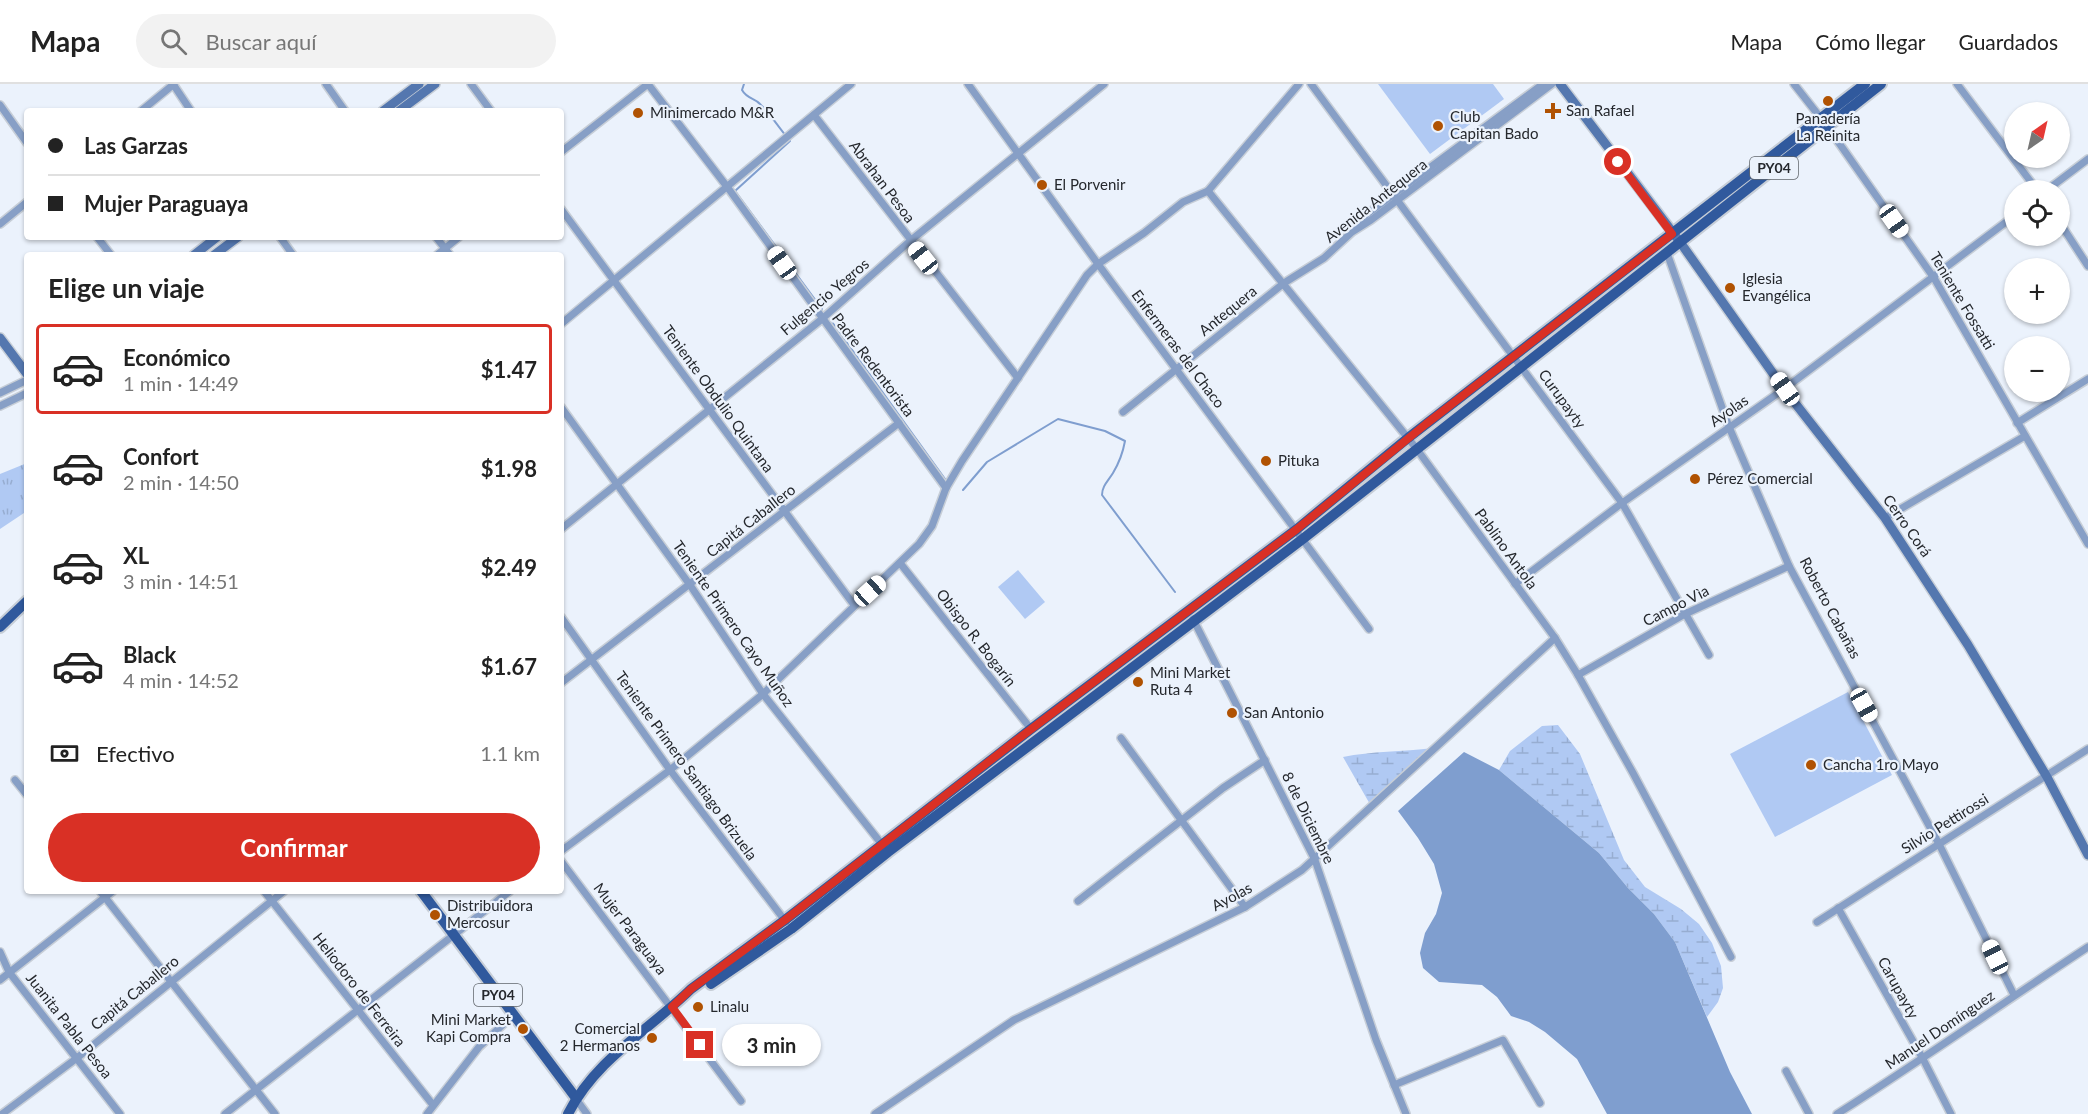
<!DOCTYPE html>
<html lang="es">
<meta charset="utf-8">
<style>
body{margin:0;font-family:Lato,sans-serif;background:#f2f2f2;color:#222;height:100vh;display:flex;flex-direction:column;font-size:22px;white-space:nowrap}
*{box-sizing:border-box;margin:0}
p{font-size:20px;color:#767676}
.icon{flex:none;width:33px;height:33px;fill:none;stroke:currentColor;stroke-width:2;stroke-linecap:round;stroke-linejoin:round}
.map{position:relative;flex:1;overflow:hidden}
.sheet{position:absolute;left:24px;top:168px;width:540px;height:642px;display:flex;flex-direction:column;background:#fff;border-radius:6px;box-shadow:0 2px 4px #0004}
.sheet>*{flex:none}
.banner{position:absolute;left:24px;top:24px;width:540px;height:132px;border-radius:6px;box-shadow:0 2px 4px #0004;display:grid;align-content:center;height:132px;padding:0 24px;background:#fff}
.needle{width:39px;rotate:34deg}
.tools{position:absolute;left:2004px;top:18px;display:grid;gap:12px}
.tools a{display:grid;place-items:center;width:66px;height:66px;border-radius:50%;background:#fff;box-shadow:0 2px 4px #0004;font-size:30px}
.end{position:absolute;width:27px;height:27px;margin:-14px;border:8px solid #d93025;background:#fff;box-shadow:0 0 0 3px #fff}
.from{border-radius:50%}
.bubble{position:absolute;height:42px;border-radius:21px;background:#fff;box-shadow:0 2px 4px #0004;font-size:20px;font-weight:700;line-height:42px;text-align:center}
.car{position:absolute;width:18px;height:36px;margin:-18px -9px;border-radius:8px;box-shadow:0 0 4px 2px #0007;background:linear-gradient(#fff 24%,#345 0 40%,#fff 0 76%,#345 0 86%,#fff 0)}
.banner b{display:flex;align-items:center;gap:21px;height:57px;font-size:22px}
.banner b+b{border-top:2px solid #e0e0e0}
.banner i{width:15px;height:15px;background:#222}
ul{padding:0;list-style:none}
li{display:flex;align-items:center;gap:18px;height:90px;margin:0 12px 9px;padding:0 12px;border:3px solid transparent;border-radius:6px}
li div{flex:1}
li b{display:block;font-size:22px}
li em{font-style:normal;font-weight:700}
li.on{border-color:#d93025}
li>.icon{width:54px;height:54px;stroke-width:1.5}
h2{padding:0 24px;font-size:27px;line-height:72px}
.pay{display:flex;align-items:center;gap:15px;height:66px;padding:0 24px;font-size:22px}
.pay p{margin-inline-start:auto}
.cta{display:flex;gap:12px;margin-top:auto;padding:12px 24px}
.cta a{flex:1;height:69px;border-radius:36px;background:#d93025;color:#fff;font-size:24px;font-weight:700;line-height:69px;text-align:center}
header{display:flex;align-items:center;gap:36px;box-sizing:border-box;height:84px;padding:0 30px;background:#fff;border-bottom:2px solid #e0e0e0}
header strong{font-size:28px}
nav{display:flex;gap:33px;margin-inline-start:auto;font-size:21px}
.search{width:420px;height:54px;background:#f2f2f2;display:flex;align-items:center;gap:15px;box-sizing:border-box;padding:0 21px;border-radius:33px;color:#767676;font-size:22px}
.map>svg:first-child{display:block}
</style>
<header>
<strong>Mapa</strong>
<div class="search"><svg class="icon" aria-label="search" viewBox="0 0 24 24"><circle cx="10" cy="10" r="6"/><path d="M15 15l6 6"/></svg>Buscar aquí</div>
<nav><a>Mapa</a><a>Cómo llegar</a><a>Guardados</a></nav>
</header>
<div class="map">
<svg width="2088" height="1030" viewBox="0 0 2088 1030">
<defs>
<pattern id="grass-tufts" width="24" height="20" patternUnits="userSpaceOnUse" patternTransform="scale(1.5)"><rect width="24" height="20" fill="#b0c9f3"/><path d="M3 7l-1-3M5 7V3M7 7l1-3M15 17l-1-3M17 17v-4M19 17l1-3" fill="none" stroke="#97add1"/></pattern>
<pattern id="wetland-marsh" width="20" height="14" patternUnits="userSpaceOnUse" patternTransform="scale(1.5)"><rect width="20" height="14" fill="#b0c9f3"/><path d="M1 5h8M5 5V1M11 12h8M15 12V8" fill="none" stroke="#97add1"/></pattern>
</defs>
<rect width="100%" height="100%" fill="#ebf2fc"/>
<path fill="url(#grass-tufts)" d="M 27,379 L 27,427 L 0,445 L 0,390 Z"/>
<g fill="url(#wetland-marsh)">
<path d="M 1558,641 L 1580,670 L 1624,776 L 1645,803 L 1681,825 L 1699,840 L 1712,859 L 1721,882 L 1723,904 L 1718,918 L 1707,933 L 1675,858 L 1654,830 L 1628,804 L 1599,769 L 1499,686 L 1510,667 L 1542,642 Z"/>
<path d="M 1433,664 L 1371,722 L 1343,673 C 1371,667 1403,668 1433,664 Z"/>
</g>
<g fill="#b0c9f3">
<path d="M 1378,0 L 1493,0 L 1504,15 L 1430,70 Z"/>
<path d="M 1018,486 L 1045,518 L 1025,535 L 998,503 Z"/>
<path d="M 1848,608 L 1892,691 L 1775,753 L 1730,670 Z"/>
</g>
<path fill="#7f9ecf" d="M 1464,668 L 1499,686 L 1599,769 L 1628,804 L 1654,830 L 1675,858 L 1730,988 L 1752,1030 L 1607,1030 L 1577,975 L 1545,948 L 1529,938 L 1511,932 L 1497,913 L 1482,901 L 1439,898 L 1423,884 L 1420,869 L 1425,849 L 1436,830 L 1442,809 L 1434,780 L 1418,754 L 1398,727 Z"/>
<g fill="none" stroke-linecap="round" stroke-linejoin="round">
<g stroke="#7f9ecf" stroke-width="2">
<path d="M 744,0 L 742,6 C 747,15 755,14 760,20 C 771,31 780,45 790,57 L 735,107 L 822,225"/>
<path d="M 832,238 L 945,395"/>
<path d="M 963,406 L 987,378 L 1058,335 L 1105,347 L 1125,357 C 1123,368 1119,379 1113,389 C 1108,397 1102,402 1102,411 L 1175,508"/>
</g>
<g stroke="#c7ced7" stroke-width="10">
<g id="street">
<path d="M 173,0 L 191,27"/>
<path d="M 326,0 L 345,27"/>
<path d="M 471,0 L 491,27"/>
<path d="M 648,0 L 728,104 L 946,404"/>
<path d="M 968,0 L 1098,180 L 1369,545"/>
<path d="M 1311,0 L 1622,419 L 1709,571"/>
<path d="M 1794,0 L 1827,42 L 1934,194 L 2088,460"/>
<path d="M 1957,0 L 2037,106"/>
<path d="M 0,21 L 27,59"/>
<path d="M 141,27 L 174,0"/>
<path d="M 814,31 L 1018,294"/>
<path d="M 561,68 L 648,0"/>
<path d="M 2047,106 L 2088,75"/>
<path d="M 1208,107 L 1416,364 L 1555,554 L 1578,591 L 1633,689 L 1731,873"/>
<path d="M 561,125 L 854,521"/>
<path d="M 2060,139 L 2088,182"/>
<path d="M 0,140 L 27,118"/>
<path d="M 1350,145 L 1367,130 L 1543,0"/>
<path d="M 97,153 L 111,171"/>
<path d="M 280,153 L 293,171"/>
<path d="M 436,153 L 450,171"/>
<path d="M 1667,169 L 1729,343 L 1789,482 L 1939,760 L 2014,911"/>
<path d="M 437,171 L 459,153"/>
<path d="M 561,240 L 851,0"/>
<path d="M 0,309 L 27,296"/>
<path d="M 0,322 L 27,309"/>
<path d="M 561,323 L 690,501 L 763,610 L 884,763"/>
<path d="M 1123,328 L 1284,199 L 1324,174 L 1352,148 L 1371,136 L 1552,0"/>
<path d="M 2017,339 L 2088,295"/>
<path d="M 1885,434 L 2025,352"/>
<path d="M 561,445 L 822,235 L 910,157 L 1104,0"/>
<path d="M 900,479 L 1031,645"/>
<path d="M 1515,500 L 1622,419 L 1784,305 L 2014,132"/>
<path d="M 561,533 L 670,686 L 786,838"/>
<path d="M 1193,535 L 1315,776 L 1376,956 L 1406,1030"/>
<path d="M 1578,591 L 1685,530 L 1789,482"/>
<path d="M 561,599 L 899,339"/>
<path d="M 1121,654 L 1245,823"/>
<path d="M 15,696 L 27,711"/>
<path d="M 561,767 L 670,686 L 763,610 L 919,460 L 932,442 L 946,404 L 962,377 L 1087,191 L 1098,180 L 1144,149 L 1183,118 L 1208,107 L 1299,0"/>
<path d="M 561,777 L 741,1017"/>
<path d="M 100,807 L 275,1030"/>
<path d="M 264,807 L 433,1021"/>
<path d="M 1078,817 L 1223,704 L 1265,676"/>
<path d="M 1838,824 L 1923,975 L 1951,1030"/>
<path d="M 1817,838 L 2088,665"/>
<path d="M 0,868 L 9,888 L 120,1030"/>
<path d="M 0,896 L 113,807"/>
<path d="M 1786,987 L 1809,1030"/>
<path d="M 1394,1001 L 1503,956 L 1540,1019"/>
<path d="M 576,1015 L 587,1030"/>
<path d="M 2,1030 L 77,974 L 284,807"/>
<path d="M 225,1030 L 510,807"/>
<path d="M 427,1030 L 479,963 L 513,931"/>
<path d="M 875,1030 L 1014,936 L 1245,823 L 1302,786 L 1555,554"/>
<path d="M 1837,1030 C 1922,976 2004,918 2088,863"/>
</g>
</g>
<g stroke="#c7ced7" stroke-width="12">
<g id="secondary">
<path d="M 1560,0 L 1680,158 L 1784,305 L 1885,434 L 1968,561 L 2047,693 L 2088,771"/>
<path d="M 383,27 L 419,0"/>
<path d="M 399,27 L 435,0"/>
<path d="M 194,171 L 217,153"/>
<path d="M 214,171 L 238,153"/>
<path d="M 0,254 L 27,290"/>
</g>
</g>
<g stroke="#c7ced7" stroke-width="14">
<g id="primary">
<path d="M 0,543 L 27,517"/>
<path d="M 421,807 L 576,1014"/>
<path d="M 711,900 L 791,845 L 888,768 L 1304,454 L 1881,0"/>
<path d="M 568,1030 C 595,976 649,946 691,905 L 785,836 L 1031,645 L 1297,445 L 1408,354 L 1865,0"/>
</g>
</g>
<use href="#street" stroke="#879fc6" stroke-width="7"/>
<use href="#secondary" stroke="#5477af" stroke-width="9"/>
<use href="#primary" stroke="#30599d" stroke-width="10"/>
</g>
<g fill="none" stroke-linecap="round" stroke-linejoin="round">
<path stroke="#d93025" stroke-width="8" d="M 700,961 L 672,923 L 691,905 L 785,836 L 1014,658 L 1297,445 L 1426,340 L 1672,150 L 1618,78"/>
</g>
<g fill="#b05202" stroke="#ebf2fc" stroke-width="2">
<circle cx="1828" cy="17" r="6"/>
<path d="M1550 18h6v6h6v6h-6v6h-6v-6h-6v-6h6z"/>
<circle cx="638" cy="29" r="6"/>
<circle cx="1438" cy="42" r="6"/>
<circle cx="1042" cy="101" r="6"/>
<circle cx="1730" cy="204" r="6"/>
<circle cx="1266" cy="377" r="6"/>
<circle cx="1695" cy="395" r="6"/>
<circle cx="1138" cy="598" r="6"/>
<circle cx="1232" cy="629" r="6"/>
<circle cx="1811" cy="681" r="6"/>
<circle cx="435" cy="831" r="6"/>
<circle cx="698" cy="923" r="6"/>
<circle cx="523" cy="945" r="6"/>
<circle cx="652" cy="954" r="6"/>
</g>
<g text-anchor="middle" stroke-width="4.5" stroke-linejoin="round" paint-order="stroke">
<g fill="#ebf2fc" stroke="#60656b" stroke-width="1.5">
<rect x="1750" y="73" width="48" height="22" rx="4.5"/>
<rect x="474" y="900" width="48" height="22" rx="4.5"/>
</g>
<g font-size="14" font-weight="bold" fill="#25282d">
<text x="1774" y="89">PY04</text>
<text x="498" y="916">PY04</text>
</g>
<g font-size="15" fill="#25282d" stroke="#ebf2fc" text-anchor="start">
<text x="1566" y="32">San Rafael</text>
<text x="650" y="34">Minimercado M&amp;R</text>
<text x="1450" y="38">Club<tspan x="1450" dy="17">Capitan Bado</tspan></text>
<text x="1828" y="40" text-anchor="middle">Panadería<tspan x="1828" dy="17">La Reinita</tspan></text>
<text x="1054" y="106">El Porvenir</text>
<text x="1742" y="200">Iglesia<tspan x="1742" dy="17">Evangélica</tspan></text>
<text x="1278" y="382">Pituka</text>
<text x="1707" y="400">Pérez Comercial</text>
<text x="1150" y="594">Mini Market<tspan x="1150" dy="17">Ruta 4</tspan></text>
<text x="1244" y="634">San Antonio</text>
<text x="1823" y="686">Cancha 1ro Mayo</text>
<text x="447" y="827">Distribuidora<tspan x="447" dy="17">Mercosur</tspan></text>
<text x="710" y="928">Linalu</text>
<text x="511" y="941" text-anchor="end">Mini Market<tspan x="511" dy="17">Kapi Compra</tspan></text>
<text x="640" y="950" text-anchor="end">Comercial<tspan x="640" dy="17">2 Hermanos</tspan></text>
</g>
<g font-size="15" fill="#25282d" stroke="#ebf2fc">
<text transform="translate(882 98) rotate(53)" y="5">Abrahan Pesoa</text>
<text transform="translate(1376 117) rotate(-38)" y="5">Avenida Antequera</text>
<text transform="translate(825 213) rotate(-40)" y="5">Fulgencio Yegros</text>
<text transform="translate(1962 217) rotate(59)" y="5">Teniente Fossatti</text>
<text transform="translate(1228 227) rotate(-39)" y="5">Antequera</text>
<text transform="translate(1178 265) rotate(53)" y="5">Enfermeras del Chaco</text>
<text transform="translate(873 281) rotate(53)" y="5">Padre Redentorista</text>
<text transform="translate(718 315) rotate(54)" y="5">Teniente Obdulio Quintana</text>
<text transform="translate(1562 315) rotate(54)" y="5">Curupayty</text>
<text transform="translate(1729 327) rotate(-35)" y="5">Ayolas</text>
<text transform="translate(751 437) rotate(-38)" y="5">Capitá Caballero</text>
<text transform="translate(1907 442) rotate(55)" y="5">Cerro Corá</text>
<text transform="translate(1506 465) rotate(54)" y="5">Pablino Antola</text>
<text transform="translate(1676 522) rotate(-27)" y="5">Campo Vìa</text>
<text transform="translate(1830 524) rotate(62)" y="5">Roberto Cabañas</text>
<text transform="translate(733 540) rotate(55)" y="5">Teniente Primero Cayo Muñoz</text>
<text transform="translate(976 554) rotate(52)" y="5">Obispo R. Bogarín</text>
<text transform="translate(686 682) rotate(54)" y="5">Teniente Primero Santiago Brizuela</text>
<text transform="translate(1308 734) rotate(64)" y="5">8 de Diciembre</text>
<text transform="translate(1945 740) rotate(-32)" y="5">Silvio Pettirossi</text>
<text transform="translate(1232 813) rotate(-28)" y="5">Ayolas</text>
<text transform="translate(630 845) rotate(53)" y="5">Mujer Paraguaya</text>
<text transform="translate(1898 904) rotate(61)" y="5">Carupayty</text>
<text transform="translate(359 906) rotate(52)" y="5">Heliodoro de Ferreira</text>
<text transform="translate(135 909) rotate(-39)" y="5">Capitá Caballero</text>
<text transform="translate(69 942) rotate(52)" y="5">Juanita Pabla Pesoa</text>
<text transform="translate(1940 946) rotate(-34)" y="5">Manuel Domínguez</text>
</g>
</g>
</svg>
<div class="tools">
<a><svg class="needle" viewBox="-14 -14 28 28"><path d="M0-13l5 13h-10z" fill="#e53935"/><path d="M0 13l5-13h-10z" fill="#767676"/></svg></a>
<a><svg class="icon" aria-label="locate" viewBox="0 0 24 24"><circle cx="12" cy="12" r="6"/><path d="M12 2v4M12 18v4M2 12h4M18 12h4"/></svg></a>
<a>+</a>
<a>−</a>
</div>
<i class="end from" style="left:1618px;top:78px"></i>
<i class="end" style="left:700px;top:961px"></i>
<div class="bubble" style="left:722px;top:940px;width:99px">3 min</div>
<i class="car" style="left:1894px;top:137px;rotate:145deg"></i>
<i class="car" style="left:923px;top:174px;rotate:322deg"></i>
<i class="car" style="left:782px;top:179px;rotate:325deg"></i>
<i class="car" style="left:1785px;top:305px;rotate:325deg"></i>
<i class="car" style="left:870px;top:507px;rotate:48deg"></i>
<i class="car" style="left:1864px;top:621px;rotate:151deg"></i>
<i class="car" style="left:1995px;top:873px;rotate:334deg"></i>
<div class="banner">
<b><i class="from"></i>Las Garzas</b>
<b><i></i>Mujer Paraguaya</b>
</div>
<section class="sheet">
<h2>Elige un viaje</h2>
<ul>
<li class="on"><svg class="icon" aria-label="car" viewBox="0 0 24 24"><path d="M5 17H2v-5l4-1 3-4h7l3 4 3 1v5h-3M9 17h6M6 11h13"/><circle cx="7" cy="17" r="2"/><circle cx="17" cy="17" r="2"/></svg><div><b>Económico</b><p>1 min · 14:49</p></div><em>$1.47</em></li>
<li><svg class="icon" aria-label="car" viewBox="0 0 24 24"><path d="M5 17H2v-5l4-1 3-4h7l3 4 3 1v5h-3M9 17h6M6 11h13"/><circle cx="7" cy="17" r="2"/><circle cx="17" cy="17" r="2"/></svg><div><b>Confort</b><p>2 min · 14:50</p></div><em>$1.98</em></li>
<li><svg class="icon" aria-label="car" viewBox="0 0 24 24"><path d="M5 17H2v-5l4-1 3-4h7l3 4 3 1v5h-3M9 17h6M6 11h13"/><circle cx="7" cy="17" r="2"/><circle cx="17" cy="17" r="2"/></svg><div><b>XL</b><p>3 min · 14:51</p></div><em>$2.49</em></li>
<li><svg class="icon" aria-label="car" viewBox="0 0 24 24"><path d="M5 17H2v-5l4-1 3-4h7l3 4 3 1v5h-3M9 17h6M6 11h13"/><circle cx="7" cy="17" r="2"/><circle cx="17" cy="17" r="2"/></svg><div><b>Black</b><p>4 min · 14:52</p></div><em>$1.67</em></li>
</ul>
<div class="pay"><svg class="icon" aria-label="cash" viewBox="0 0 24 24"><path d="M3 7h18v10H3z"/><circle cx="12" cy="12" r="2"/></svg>Efectivo<p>1.1 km</p></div>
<div class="cta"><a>Confirmar</a></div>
</section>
</div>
